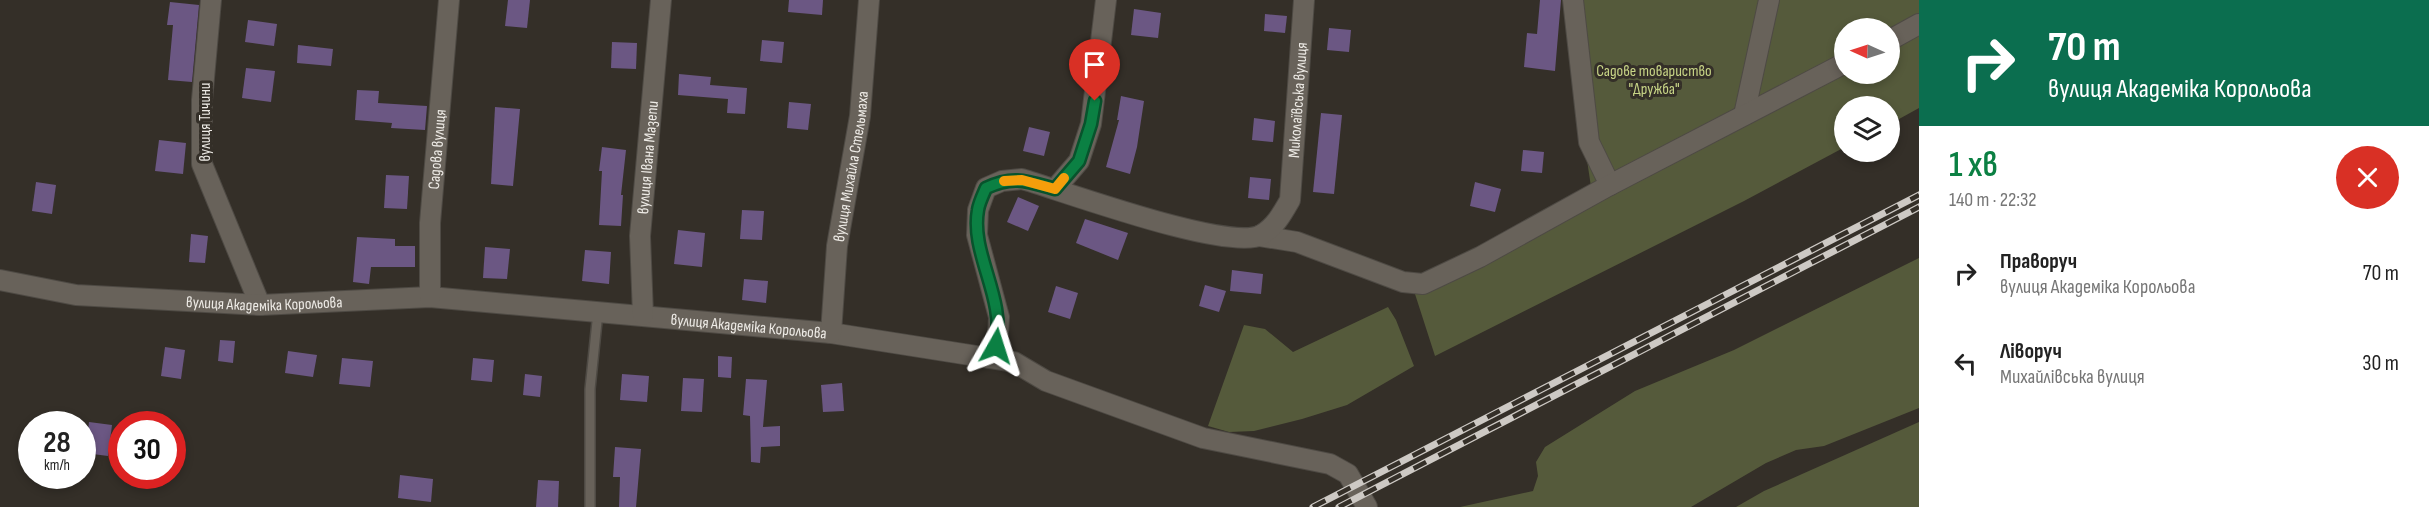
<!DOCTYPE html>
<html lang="uk">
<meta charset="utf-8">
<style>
:root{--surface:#fff;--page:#f6f6f6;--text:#222;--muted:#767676;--accent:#0b8043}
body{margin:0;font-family:"Sofia Sans Condensed",sans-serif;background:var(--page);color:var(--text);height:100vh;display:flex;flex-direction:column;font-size:22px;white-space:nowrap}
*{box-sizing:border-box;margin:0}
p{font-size:20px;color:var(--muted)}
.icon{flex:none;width:33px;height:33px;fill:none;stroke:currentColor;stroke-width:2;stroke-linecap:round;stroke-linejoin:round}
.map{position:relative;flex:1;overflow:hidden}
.panel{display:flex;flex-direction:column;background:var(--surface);width:510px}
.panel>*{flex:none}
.banner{background:#0b6e4f;color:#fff;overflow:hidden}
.needle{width:39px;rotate:273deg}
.controls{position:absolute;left:1834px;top:18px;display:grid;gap:12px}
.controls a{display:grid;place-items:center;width:66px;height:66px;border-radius:50%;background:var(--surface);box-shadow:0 3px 9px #0003;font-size:30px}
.speed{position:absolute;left:18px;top:411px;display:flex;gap:12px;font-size:30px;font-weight:700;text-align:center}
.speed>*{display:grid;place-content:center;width:78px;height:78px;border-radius:50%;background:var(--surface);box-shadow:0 3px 9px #0003;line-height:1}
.speed small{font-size:15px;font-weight:400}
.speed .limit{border:9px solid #d22;background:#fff;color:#111}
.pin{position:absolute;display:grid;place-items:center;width:51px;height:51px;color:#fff;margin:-62px -26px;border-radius:50% 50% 50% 0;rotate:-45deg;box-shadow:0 0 6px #0007}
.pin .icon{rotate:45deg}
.me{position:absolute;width:66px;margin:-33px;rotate:6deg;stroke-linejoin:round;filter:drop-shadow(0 0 4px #0008)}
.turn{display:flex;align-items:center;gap:21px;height:126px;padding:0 30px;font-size:27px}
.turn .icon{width:78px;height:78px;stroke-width:2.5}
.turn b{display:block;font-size:42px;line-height:51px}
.round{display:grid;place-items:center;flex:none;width:63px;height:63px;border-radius:32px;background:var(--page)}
.head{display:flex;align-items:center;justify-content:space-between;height:102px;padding:0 30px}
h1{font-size:36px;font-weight:600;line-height:45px;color:var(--accent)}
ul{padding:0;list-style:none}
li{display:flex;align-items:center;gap:18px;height:90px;padding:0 30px}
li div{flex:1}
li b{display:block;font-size:22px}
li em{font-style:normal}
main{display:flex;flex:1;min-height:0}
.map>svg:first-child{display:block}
.green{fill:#555a3b;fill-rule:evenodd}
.building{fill:#6b5783}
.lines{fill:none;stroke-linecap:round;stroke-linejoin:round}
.service-casing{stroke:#4e4a44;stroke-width:12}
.minor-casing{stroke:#4e4a44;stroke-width:22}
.service{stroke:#68625a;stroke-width:9}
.minor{stroke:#68625a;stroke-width:20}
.rail-casing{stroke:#cdc9c4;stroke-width:7}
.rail{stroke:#342f28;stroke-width:4.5;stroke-dasharray:14;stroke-linecap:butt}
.route-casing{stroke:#07532c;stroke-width:15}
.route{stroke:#0b8043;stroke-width:10}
.slow{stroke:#f59e0b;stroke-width:10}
.labels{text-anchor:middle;stroke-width:6;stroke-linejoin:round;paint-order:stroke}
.park-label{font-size:16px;fill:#c7d486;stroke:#342f28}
.street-label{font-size:16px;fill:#eeebe6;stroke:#342f28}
</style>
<main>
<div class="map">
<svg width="1919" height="507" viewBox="0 0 1919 507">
<rect width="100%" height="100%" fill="#342f28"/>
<g class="green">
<path d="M 1570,0 L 1919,0 L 1919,108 L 1890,124 L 1890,106 L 1845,106 L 1845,147 L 1744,201 L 1435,356 L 1415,294 L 1593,200 L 1568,34 ZM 1845,28 L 1890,28 L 1890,74 L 1845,74 Z"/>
<path d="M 1919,258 L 1919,408 L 1824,446 L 1796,450 L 1766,463 L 1691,507 L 1460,507 L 1533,491 L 1538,476 L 1536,462 L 1545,447 L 1635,391 L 1734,350 Z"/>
<path d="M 1388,307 L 1396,320 L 1414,366 L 1347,405 L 1302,419 L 1254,431 L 1229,432 L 1208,426 L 1244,325 L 1265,329 L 1293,352 Z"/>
<path d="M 1919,422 L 1919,507 L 1736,507 L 1764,491 Z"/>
</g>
<g class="building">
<path d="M 508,0 L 530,0 L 527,28 L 505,26 Z"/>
<path d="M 789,0 L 823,0 L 822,15 L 788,12 Z"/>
<path d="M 1540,0 L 1561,0 L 1555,71 L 1524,67 L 1527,33 L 1537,34 Z"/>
<path d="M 170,2 L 199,5 L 192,82 L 168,80 L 173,25 L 167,25 Z"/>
<path d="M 1134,9 L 1161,13 L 1158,38 L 1131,35 Z"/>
<path d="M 1265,14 L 1287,16 L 1285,33 L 1264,31 Z"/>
<path d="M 248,20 L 277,24 L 274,46 L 245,42 Z"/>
<path d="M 1329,28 L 1351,30 L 1349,52 L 1327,50 Z"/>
<path d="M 762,40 L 784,42 L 782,63 L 760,61 Z"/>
<path d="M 612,42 L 637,43 L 636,69 L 611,68 Z"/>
<path d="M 298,45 L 333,49 L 331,66 L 297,63 Z"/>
<path d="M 246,68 L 275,71 L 271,102 L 242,98 Z"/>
<path d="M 679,74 L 711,77 L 710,85 L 747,88 L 745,114 L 727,113 L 728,99 L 678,95 Z"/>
<path d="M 357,90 L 379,91 L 378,103 L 427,106 L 425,130 L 391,128 L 392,123 L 355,120 Z"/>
<path d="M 1121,96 L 1144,101 L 1137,147 L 1130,174 L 1106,167 L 1119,120 L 1117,120 Z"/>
<path d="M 789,102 L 811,104 L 808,130 L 787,128 Z"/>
<path d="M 495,107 L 520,109 L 513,186 L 491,184 Z"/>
<path d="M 1321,113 L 1342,115 L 1334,194 L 1313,192 Z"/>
<path d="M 1254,118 L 1275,121 L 1273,142 L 1252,140 Z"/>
<path d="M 1029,127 L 1050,132 L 1044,156 L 1023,151 Z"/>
<path d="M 159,140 L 186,143 L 183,174 L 155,171 Z"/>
<path d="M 602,147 L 626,150 L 621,195 L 623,195 L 621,226 L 599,225 L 602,171 L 599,171 Z"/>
<path d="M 1523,150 L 1544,152 L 1542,173 L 1521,171 Z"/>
<path d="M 386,175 L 409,176 L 407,209 L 384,208 Z"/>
<path d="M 1250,177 L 1271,179 L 1269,200 L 1248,198 Z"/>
<path d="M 36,182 L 56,185 L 52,214 L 32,211 Z"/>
<path d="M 1475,182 L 1501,189 L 1495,212 L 1470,206 Z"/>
<path d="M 1018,197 L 1039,206 L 1028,231 L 1007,222 Z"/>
<path d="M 742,210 L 764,211 L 762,240 L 740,239 Z"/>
<path d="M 1085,219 L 1128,233 L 1118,260 L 1076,243 Z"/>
<path d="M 678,230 L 705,233 L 702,267 L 674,264 Z"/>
<path d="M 191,234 L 208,236 L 205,263 L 189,262 Z"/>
<path d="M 357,237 L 395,239 L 395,246 L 415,246 L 415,267 L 371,267 L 369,284 L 353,282 Z"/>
<path d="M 485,247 L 510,249 L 507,279 L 483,278 Z"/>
<path d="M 585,250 L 611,252 L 609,284 L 582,281 Z"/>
<path d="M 1232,270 L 1263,274 L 1261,294 L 1230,291 Z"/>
<path d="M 744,279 L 768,281 L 766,303 L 742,300 Z"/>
<path d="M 1205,285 L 1226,291 L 1219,312 L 1199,306 Z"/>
<path d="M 1056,286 L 1078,293 L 1070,319 L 1048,312 Z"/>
<path d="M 220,340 L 235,341 L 233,363 L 218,361 Z"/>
<path d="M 165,347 L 185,350 L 181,379 L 161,376 Z"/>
<path d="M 288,351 L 317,355 L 313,377 L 285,373 Z"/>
<path d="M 718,356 L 732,357 L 731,378 L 718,377 Z"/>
<path d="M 342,358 L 373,361 L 370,387 L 339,384 Z"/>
<path d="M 473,358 L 494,360 L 492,382 L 471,380 Z"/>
<path d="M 525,374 L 542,376 L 540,397 L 523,395 Z"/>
<path d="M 622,374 L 649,376 L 647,402 L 620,400 Z"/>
<path d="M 683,378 L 704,379 L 702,412 L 681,411 Z"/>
<path d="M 746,379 L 767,380 L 763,427 L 780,426 L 780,446 L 761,447 L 760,463 L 751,462 L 750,416 L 743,415 Z"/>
<path d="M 842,383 L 844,411 L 823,412 L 821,385 Z"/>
<path d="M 89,422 L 112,425 L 108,456 L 85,453 Z"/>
<path d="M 615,447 L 641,449 L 636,507 L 619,507 L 620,477 L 613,477 Z"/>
<path d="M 400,475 L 433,479 L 431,502 L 398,498 Z"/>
<path d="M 538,480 L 559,481 L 558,507 L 536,507 Z"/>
</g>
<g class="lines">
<g class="service-casing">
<path id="service" d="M 590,507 L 590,389 L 598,312"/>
</g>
<g class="minor-casing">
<g id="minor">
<path d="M 211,0 L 202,100 L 202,164 L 260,305"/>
<path d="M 1573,0 L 1589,142 L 1610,185"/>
<path d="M 1890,40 L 1919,24"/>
<path d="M 1744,115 L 1769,0"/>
<path d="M 1055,189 L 1079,161 L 1091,124 L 1106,0"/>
<path d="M 1259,236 L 1297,242 L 1403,282 L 1423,284 L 1480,257 L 1610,185 L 1845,63"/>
<path id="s1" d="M 0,280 L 76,295 L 260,305 L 430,297 L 831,333 L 989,358 C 997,344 999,332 999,317 L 977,235 L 978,210 L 986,188 L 1002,181 L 1022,179 C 1063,191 1229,252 1261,235 C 1275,227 1282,214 1290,200 L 1304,0"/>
<path id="s2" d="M 430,297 L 430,223 L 449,0"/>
<path id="s3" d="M 643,315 L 640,236 L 661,0"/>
<path id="s4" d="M 831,333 L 837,246 L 860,116 L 869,0"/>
<path d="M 989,358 L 1014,362 L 1046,381 L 1203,438 L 1330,464 L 1348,474 L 1367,507"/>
</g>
</g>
<use href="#service" class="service"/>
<use href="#minor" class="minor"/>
<g class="rail-casing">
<g id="rail">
<path d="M 1313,507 L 1919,195"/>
<path d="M 1339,507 L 1919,207"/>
</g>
</g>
<use href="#rail" class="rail"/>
</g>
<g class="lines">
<g class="route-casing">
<path id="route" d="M 996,346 C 1006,297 970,254 978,210 C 979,203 983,195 986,188 C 1013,175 1027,181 1055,189 L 1079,161 L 1091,124 L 1095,101"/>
</g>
<use href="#route" class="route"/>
<path class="slow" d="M 1004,181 L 1022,180 L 1055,189 L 1064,178"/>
</g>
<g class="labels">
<g class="park-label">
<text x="1654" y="76">Садове товариство<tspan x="1654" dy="18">"Дружба"</tspan></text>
</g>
<g class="street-label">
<text dy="6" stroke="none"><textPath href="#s1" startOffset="1602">Миколаївська вулиця</textPath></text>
<text transform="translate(204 122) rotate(-90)" y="6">вулиця Тичини</text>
<text dy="6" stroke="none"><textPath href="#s2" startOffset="148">Садова вулиця</textPath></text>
<text dy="6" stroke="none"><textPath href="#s3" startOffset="158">вулиця Івана Мазепи</textPath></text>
<text dy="6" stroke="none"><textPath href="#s4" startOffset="168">вулиця Михайла Стельмаха</textPath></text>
<text dy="6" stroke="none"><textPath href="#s1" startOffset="266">вулиця Академіка Корольова</textPath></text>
<text dy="6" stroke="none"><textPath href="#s1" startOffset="752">вулиця Академіка Корольова</textPath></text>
</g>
</g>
</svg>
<div class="controls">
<a><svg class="needle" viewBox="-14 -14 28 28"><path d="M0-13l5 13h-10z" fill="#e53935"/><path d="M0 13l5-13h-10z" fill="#767676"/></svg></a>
<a><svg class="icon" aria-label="layers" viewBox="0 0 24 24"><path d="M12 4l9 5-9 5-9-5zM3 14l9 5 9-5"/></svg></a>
</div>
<div class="speed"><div>28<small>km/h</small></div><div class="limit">30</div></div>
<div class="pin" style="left:1095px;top:101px;background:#d93025"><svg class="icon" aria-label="arrive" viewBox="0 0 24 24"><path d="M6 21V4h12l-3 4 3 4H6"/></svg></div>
<svg class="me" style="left:996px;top:346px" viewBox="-20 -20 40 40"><path d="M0-17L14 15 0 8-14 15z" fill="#0b8043" stroke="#fff" stroke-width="4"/></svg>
</div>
<section class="panel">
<div class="banner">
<div class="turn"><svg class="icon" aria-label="right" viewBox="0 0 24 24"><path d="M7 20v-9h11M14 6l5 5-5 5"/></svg><div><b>70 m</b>вулиця Академіка Корольова</div></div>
</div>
<div class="head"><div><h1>1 хв</h1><p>140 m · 22:32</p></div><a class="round" style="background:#d93025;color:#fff"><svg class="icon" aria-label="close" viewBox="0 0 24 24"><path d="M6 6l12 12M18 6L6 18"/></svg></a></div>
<ul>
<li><svg class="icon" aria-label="right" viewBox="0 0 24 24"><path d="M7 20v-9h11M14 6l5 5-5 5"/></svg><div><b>Праворуч</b><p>вулиця Академіка Корольова</p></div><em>70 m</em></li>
<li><svg class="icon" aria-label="left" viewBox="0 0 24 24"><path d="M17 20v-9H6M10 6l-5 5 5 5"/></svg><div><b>Ліворуч</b><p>Михайлівська вулиця</p></div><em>30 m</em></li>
</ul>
</section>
</main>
